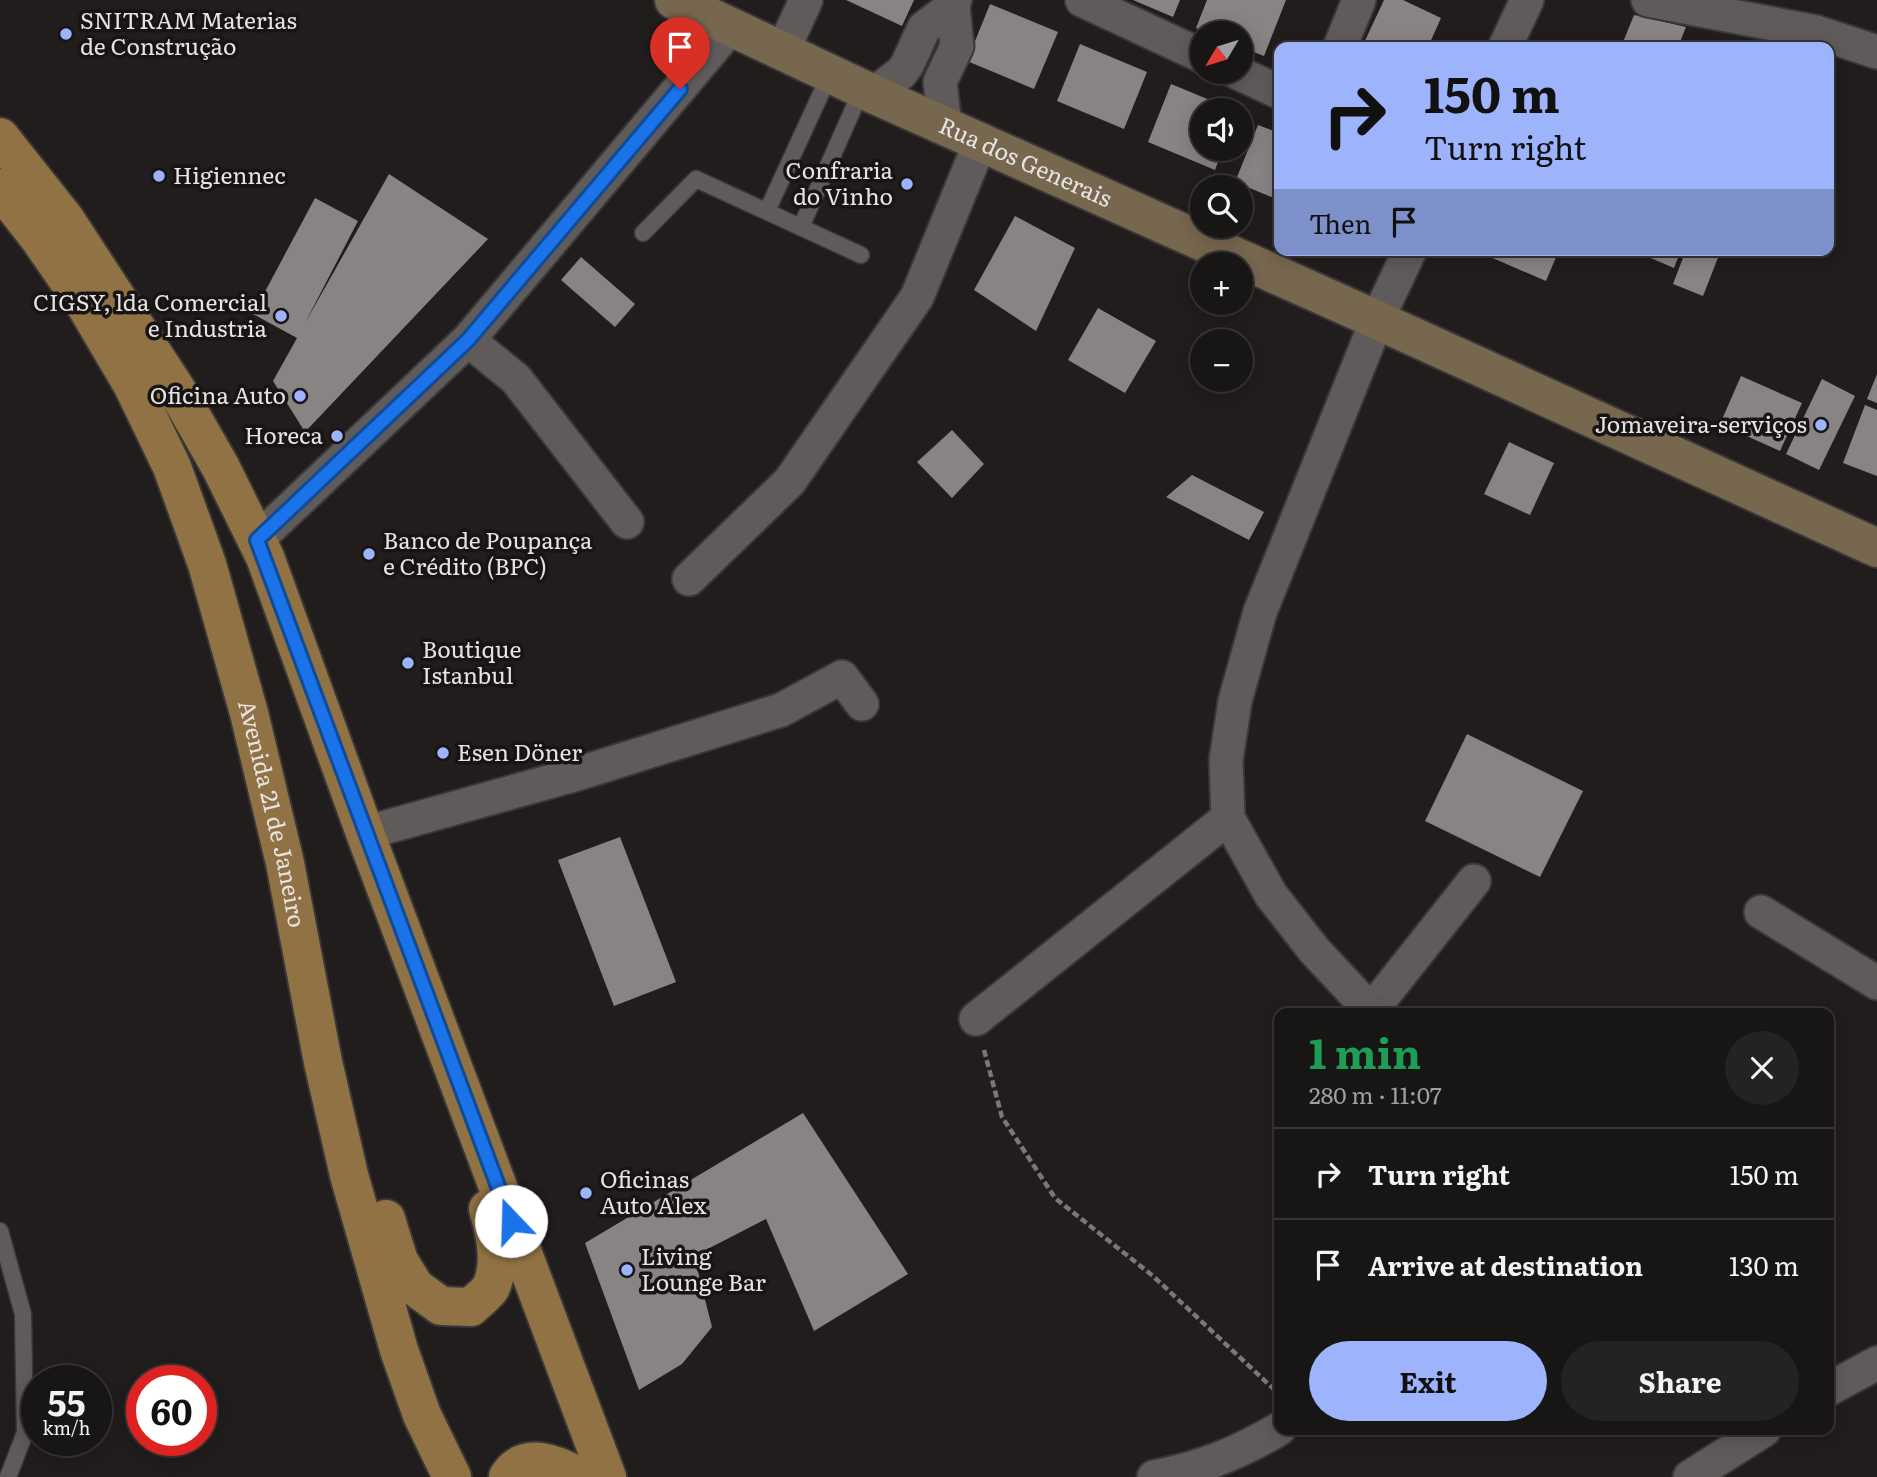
<!DOCTYPE html>
<meta charset="utf-8">
<style>
:root{--surface:#181615;--page:#252322;--text:#f1f3f6;--muted:#9f9fa0;--line:#363534;--accent:#9db4fd}
body{margin:0;font-family:Literata,serif;background:var(--page);color:var(--text);height:100vh;display:flex;flex-direction:column;font-size:26px;white-space:nowrap}
*{box-sizing:border-box;margin:0}
p{font-size:23px;color:var(--muted)}
.icon{flex:none;width:38px;height:38px;fill:none;stroke:currentColor;stroke-width:2;stroke-linecap:round;stroke-linejoin:round}
.map{position:relative;flex:1;overflow:hidden}
.side{position:absolute;left:1274px;top:1008px;width:560px;height:427px;display:flex;flex-direction:column;background:var(--surface);border-radius:14px;box-shadow:0 4px 18px #0003,0 0 0 2px var(--line)}
.side>*{flex:none}
.hud{position:absolute;left:1274px;top:42px;width:560px;height:214px;border-radius:14px;box-shadow:0 4px 18px #0003,0 0 0 2px var(--line);background:#9db4fd;color:#111;overflow:hidden}
.needle{width:46px;rotate:232deg}
.buttons{position:absolute;left:1190px;top:21px;display:grid;gap:14px}
.buttons a{display:grid;place-items:center;width:63px;height:63px;border-radius:50%;background:var(--surface);box-shadow:0 4px 18px #0003,0 0 0 2px var(--line);font-size:35px}
.speed{position:absolute;left:21px;top:1365px;display:flex;gap:14px;font-size:35px;font-weight:700;text-align:center}
.speed>*{display:grid;place-content:center;width:91px;height:91px;border-radius:50%;background:var(--surface);box-shadow:0 4px 18px #0003,0 0 0 2px var(--line);line-height:1}
.speed small{font-size:18px;font-weight:400}
.speed .limit{border:10px solid #d22;background:#fff;color:#111}
.pin{position:absolute;display:grid;place-items:center;width:60px;height:60px;color:#fff;margin:-72px -30px;border-radius:50% 50% 50% 0;rotate:-45deg;box-shadow:0 0 7px #0007}
.pin .icon{rotate:45deg}
.me{position:absolute;width:77px;margin:-38px;rotate:339deg;stroke-linejoin:round;filter:drop-shadow(0 0 5px #0008)}
.turn{display:flex;align-items:center;gap:24px;height:147px;padding:0 35px;font-size:32px}
.turn .icon{width:91px;height:91px;stroke-width:2.5}
.turn b{display:block;font-size:49px;line-height:60px}
.then{display:flex;align-items:center;height:66px;padding:0 35px;background:#0003;gap:14px;font-size:26px}
.round{display:grid;place-items:center;flex:none;width:74px;height:74px;border-radius:37px;background:var(--page)}
.head{display:flex;align-items:center;justify-content:space-between;height:119px;padding:0 35px}
h1{font-size:42px;font-weight:700;line-height:52px;color:#1e9e55}
.cta{display:flex;gap:14px;margin-top:auto;padding:14px 35px}
.cta a{flex:1;height:80px;border-radius:42px;background:var(--accent);color:#111;font-size:28px;font-weight:700;line-height:80px;text-align:center}
.cta a+a{background:var(--page);color:var(--text)}
ul{padding:0;list-style:none}
li{display:flex;align-items:center;gap:21px;height:91px;padding:0 35px;border-top:2px solid var(--line)}
li div{flex:1}
li b{display:block;font-size:26px}
li em{font-style:normal}
.map>svg:first-child{display:block}
.building{fill:#888483}
.lines{fill:none;stroke-linecap:round;stroke-linejoin:round}
.lane-casing{stroke:#3a3837;stroke-width:19}
.street-casing{stroke:#3a3837;stroke-width:37}
.secondary-casing{stroke:#3a3837;stroke-width:42}
.primary-casing{stroke:#3a3837;stroke-width:42}
.path{stroke:#7a7877;stroke-width:4.5;stroke-dasharray:7 3.5;stroke-linecap:butt}
.lane{stroke:#5f5b5a;stroke-width:16}
.street{stroke:#5f5b5a;stroke-width:33}
.secondary{stroke:#78674f;stroke-width:38}
.primary{stroke:#917244;stroke-width:38}
.route-casing{stroke:#114b97;stroke-width:18}
.route{stroke:#1a73e8;stroke-width:12}
.poi-dot{fill:#9db4fd;stroke:#171413;stroke-width:2.5}
.labels{text-anchor:middle;stroke-width:7;stroke-linejoin:round;paint-order:stroke}
.poi-label{font-size:23px;fill:#e6e4e3;stroke:#171413;text-anchor:start}
.street-label{font-size:23px;fill:#e6e4e3;stroke:#171413}
</style>
<div class="map">
<svg width="1877" height="1477" viewBox="0 0 1877 1477">
<rect width="100%" height="100%" fill="#201d1c"/>
<g class="building">
<path d="M 846,0 L 914,0 L 902,26 Z"/>
<path d="M 1133,0 L 1180,0 L 1173,17 Z"/>
<path d="M 1207,0 L 1286,0 L 1264,56 L 1241,47 L 1241,33 L 1208,33 L 1196,28 Z"/>
<path d="M 1384,0 L 1403,0 L 1441,18 L 1428,47 L 1362,47 Z"/>
<path d="M 990,4 L 1058,32 L 1034,89 L 967,61 Z"/>
<path d="M 1634,15 L 1686,27 L 1678,47 L 1621,47 Z"/>
<path d="M 1080,44 L 1147,72 L 1124,129 L 1057,101 Z"/>
<path d="M 1171,84 L 1234,110 L 1202,110 L 1202,149 L 1223,149 L 1215,170 L 1148,142 Z"/>
<path d="M 1258,125 L 1279,133 L 1279,200 L 1235,182 Z"/>
<path d="M 389,174 L 488,239 L 305,432 L 273,381 L 297,338 L 253,314 L 315,198 L 358,221 L 305,323 Z"/>
<path d="M 1015,216 L 1075,248 L 1036,331 L 974,290 Z"/>
<path d="M 1490,250 L 1559,250 L 1546,281 L 1488,256 Z"/>
<path d="M 1632,250 L 1681,250 L 1674,268 Z"/>
<path d="M 1686,250 L 1721,250 L 1703,296 L 1673,284 Z"/>
<path d="M 581,257 L 635,304 L 615,327 L 561,280 Z"/>
<path d="M 1098,308 L 1156,341 L 1125,393 L 1068,360 Z"/>
<path d="M 1877,374 L 1877,403 L 1867,399 Z"/>
<path d="M 1741,376 L 1802,403 L 1780,451 L 1720,424 Z"/>
<path d="M 1822,379 L 1855,396 L 1819,470 L 1786,454 Z"/>
<path d="M 1865,405 L 1877,410 L 1877,476 L 1843,463 Z"/>
<path d="M 952,430 L 984,464 L 952,498 L 917,462 Z"/>
<path d="M 1509,442 L 1554,463 L 1530,515 L 1484,494 Z"/>
<path d="M 1192,475 L 1264,512 L 1249,540 L 1166,497 Z"/>
<path d="M 1467,734 L 1583,791 L 1540,877 L 1425,821 Z"/>
<path d="M 620,837 L 676,982 L 614,1006 L 558,860 Z"/>
<path d="M 803,1113 L 908,1274 L 814,1331 L 766,1219 L 694,1256 L 712,1327 L 682,1364 L 639,1390 L 585,1243 Z"/>
</g>
<g class="lines">
<g class="lane-casing">
<g id="lane">
<path d="M 767,211 L 830,74"/>
<path d="M 801,227 L 862,89"/>
<path d="M 643,233 L 696,179 L 861,255"/>
<path d="M 0,1231 L 23,1314 L 25,1433 L 8,1477"/>
</g>
</g>
<g class="street-casing">
<g id="street">
<path d="M 1082,0 L 1202,56"/>
<path d="M 1648,0 L 1816,32 L 1877,52"/>
<path d="M 1340,47 L 1359,0"/>
<path d="M 1505,47 L 1527,0"/>
<path d="M 783,50 L 806,0"/>
<path d="M 1236,72 L 1279,92"/>
<path d="M 873,94 L 901,73 L 907,65 L 924,28 L 953,6 L 955,0"/>
<path d="M 945,125 L 940,82 L 957,46 L 953,6"/>
<path d="M 468,340 L 516,379 L 627,522"/>
<path d="M 257,540 L 468,340 L 732,26"/>
<path d="M 689,579 L 790,481 L 917,297 L 980,143"/>
<path d="M 365,833 L 577,774 L 781,710 L 842,677 L 862,704"/>
<path d="M 1761,912 L 1877,983"/>
<path d="M 1371,1011 L 1474,881"/>
<path d="M 1373,1013 L 1314,950 L 1271,895 L 1228,818 L 1226,760 L 1235,701 L 1260,612 L 1377,320 L 1410,250"/>
<path d="M 976,1019 L 1228,818"/>
<path d="M 1829,1389 L 1877,1363"/>
<path d="M 1154,1477 C 1201,1468 1239,1453 1279,1429"/>
<path d="M 1690,1477 L 1764,1430"/>
</g>
</g>
<g class="secondary-casing">
<g id="secondary">
<path id="s1" d="M 674,0 L 873,94 L 1377,320 L 1877,548"/>
</g>
</g>
<g class="primary-casing">
<g id="primary">
<path d="M 0,137 L 65,219 L 176,389 L 221,468 L 265,557 L 365,833 L 607,1477"/>
<path id="s2" d="M 0,188 L 39,238 L 86,306 L 132,384 L 172,467 L 207,564 L 249,713 L 285,863 L 323,1062 L 349,1175 L 399,1350 L 422,1415 L 452,1477"/>
<path d="M 386,1219 L 399,1261 L 415,1287 L 441,1306 L 471,1307 C 477,1301 487,1294 491,1287 C 502,1263 495,1233 488,1209"/>
<path d="M 508,1477 C 524,1450 558,1464 579,1477"/>
</g>
</g>
<path class="path" d="M 984,1050 L 1002,1117 L 1055,1198 L 1153,1276 L 1279,1394"/>
<use href="#lane" class="lane"/>
<use href="#street" class="street"/>
<use href="#secondary" class="secondary"/>
<use href="#primary" class="primary"/>
</g>
<g class="lines">
<g class="route-casing">
<path id="route" d="M 511,1221 L 257,540 L 468,340 L 680,89"/>
</g>
<use href="#route" class="route"/>
</g>
<g class="poi-dot">
<circle cx="66" cy="34" r="7"/>
<circle cx="159" cy="176" r="7"/>
<circle cx="907" cy="184" r="7"/>
<circle cx="281" cy="316" r="7"/>
<circle cx="300" cy="396" r="7"/>
<circle cx="1821" cy="425" r="7"/>
<circle cx="337" cy="436" r="7"/>
<circle cx="369" cy="554" r="7"/>
<circle cx="408" cy="663" r="7"/>
<circle cx="443" cy="753" r="7"/>
<circle cx="586" cy="1193" r="7"/>
<circle cx="627" cy="1270" r="7"/>
</g>
<g class="labels">
<g class="poi-label">
<text x="80" y="29">SNITRAM Materias<tspan x="80" dy="26">de Construção</tspan></text>
<text x="893" y="179" text-anchor="end">Confraria<tspan x="893" dy="26">do Vinho</tspan></text>
<text x="173" y="184">Higiennec</text>
<text x="267" y="311" text-anchor="end">CIGSY, lda Comercial<tspan x="267" dy="26">e Industria</tspan></text>
<text x="286" y="404" text-anchor="end">Oficina Auto</text>
<text x="1807" y="433" text-anchor="end">Jomaveira-serviços</text>
<text x="323" y="444" text-anchor="end">Horeca</text>
<text x="383" y="549">Banco de Poupança<tspan x="383" dy="26">e Crédito (BPC)</tspan></text>
<text x="422" y="658">Boutique<tspan x="422" dy="26">Istanbul</tspan></text>
<text x="457" y="761">Esen Döner</text>
<text x="600" y="1188">Oficinas<tspan x="600" dy="26">Auto Alex</tspan></text>
<text x="641" y="1265">Living<tspan x="641" dy="26">Lounge Bar</tspan></text>
</g>
<g class="street-label">
<text dy="8" stroke="none"><textPath href="#s1" startOffset="387">Rua dos Generais</textPath></text>
<text dy="8" stroke="none"><textPath href="#s2" startOffset="690">Avenida 21 de Janeiro</textPath></text>
</g>
</g>
</svg>
<div class="buttons">
<a><svg class="needle" viewBox="-14 -14 28 28"><path d="M0-13l5 13h-10z" fill="#e53935"/><path d="M0 13l5-13h-10z" fill="#9f9fa0"/></svg></a>
<a><svg class="icon" aria-label="sound" viewBox="0 0 24 24"><path d="M4 9h4l5-4v14l-5-4H4zM17 9q2 3 0 6"/></svg></a>
<a><svg class="icon" aria-label="search" viewBox="0 0 24 24"><circle cx="10" cy="10" r="6"/><path d="M15 15l6 6"/></svg></a>
<a>+</a>
<a>−</a>
</div>
<div class="speed"><div>55<small>km/h</small></div><div class="limit">60</div></div>
<div class="pin" style="left:680px;top:89px;background:#d93025"><svg class="icon" aria-label="arrive" viewBox="0 0 24 24"><path d="M6 21V4h12l-3 4 3 4H6"/></svg></div>
<svg class="me" style="left:511px;top:1221px" viewBox="-20 -20 40 40"><circle r="19" fill="#fff"/><path d="M0-13L10 11 0 6-10 11z" fill="#1a73e8"/></svg>
<div class="hud">
<div class="turn"><svg class="icon" aria-label="right" viewBox="0 0 24 24"><path d="M7 20v-9h11M14 6l5 5-5 5"/></svg><div><b>150 m</b>Turn right</div></div>
<div class="then">Then<svg class="icon" aria-label="arrive" viewBox="0 0 24 24"><path d="M6 21V4h12l-3 4 3 4H6"/></svg></div>
</div>
<section class="side">
<div class="head"><div><h1>1 min</h1><p>280 m · 11:07</p></div><a class="round"><svg class="icon" aria-label="close" viewBox="0 0 24 24"><path d="M6 6l12 12M18 6L6 18"/></svg></a></div>
<ul>
<li><svg class="icon" aria-label="right" viewBox="0 0 24 24"><path d="M7 20v-9h11M14 6l5 5-5 5"/></svg><div><b>Turn right</b></div><em>150 m</em></li>
<li><svg class="icon" aria-label="arrive" viewBox="0 0 24 24"><path d="M6 21V4h12l-3 4 3 4H6"/></svg><div><b>Arrive at destination</b></div><em>130 m</em></li>
</ul>
<div class="cta"><a>Exit</a><a>Share</a></div>
</section>
</div>
